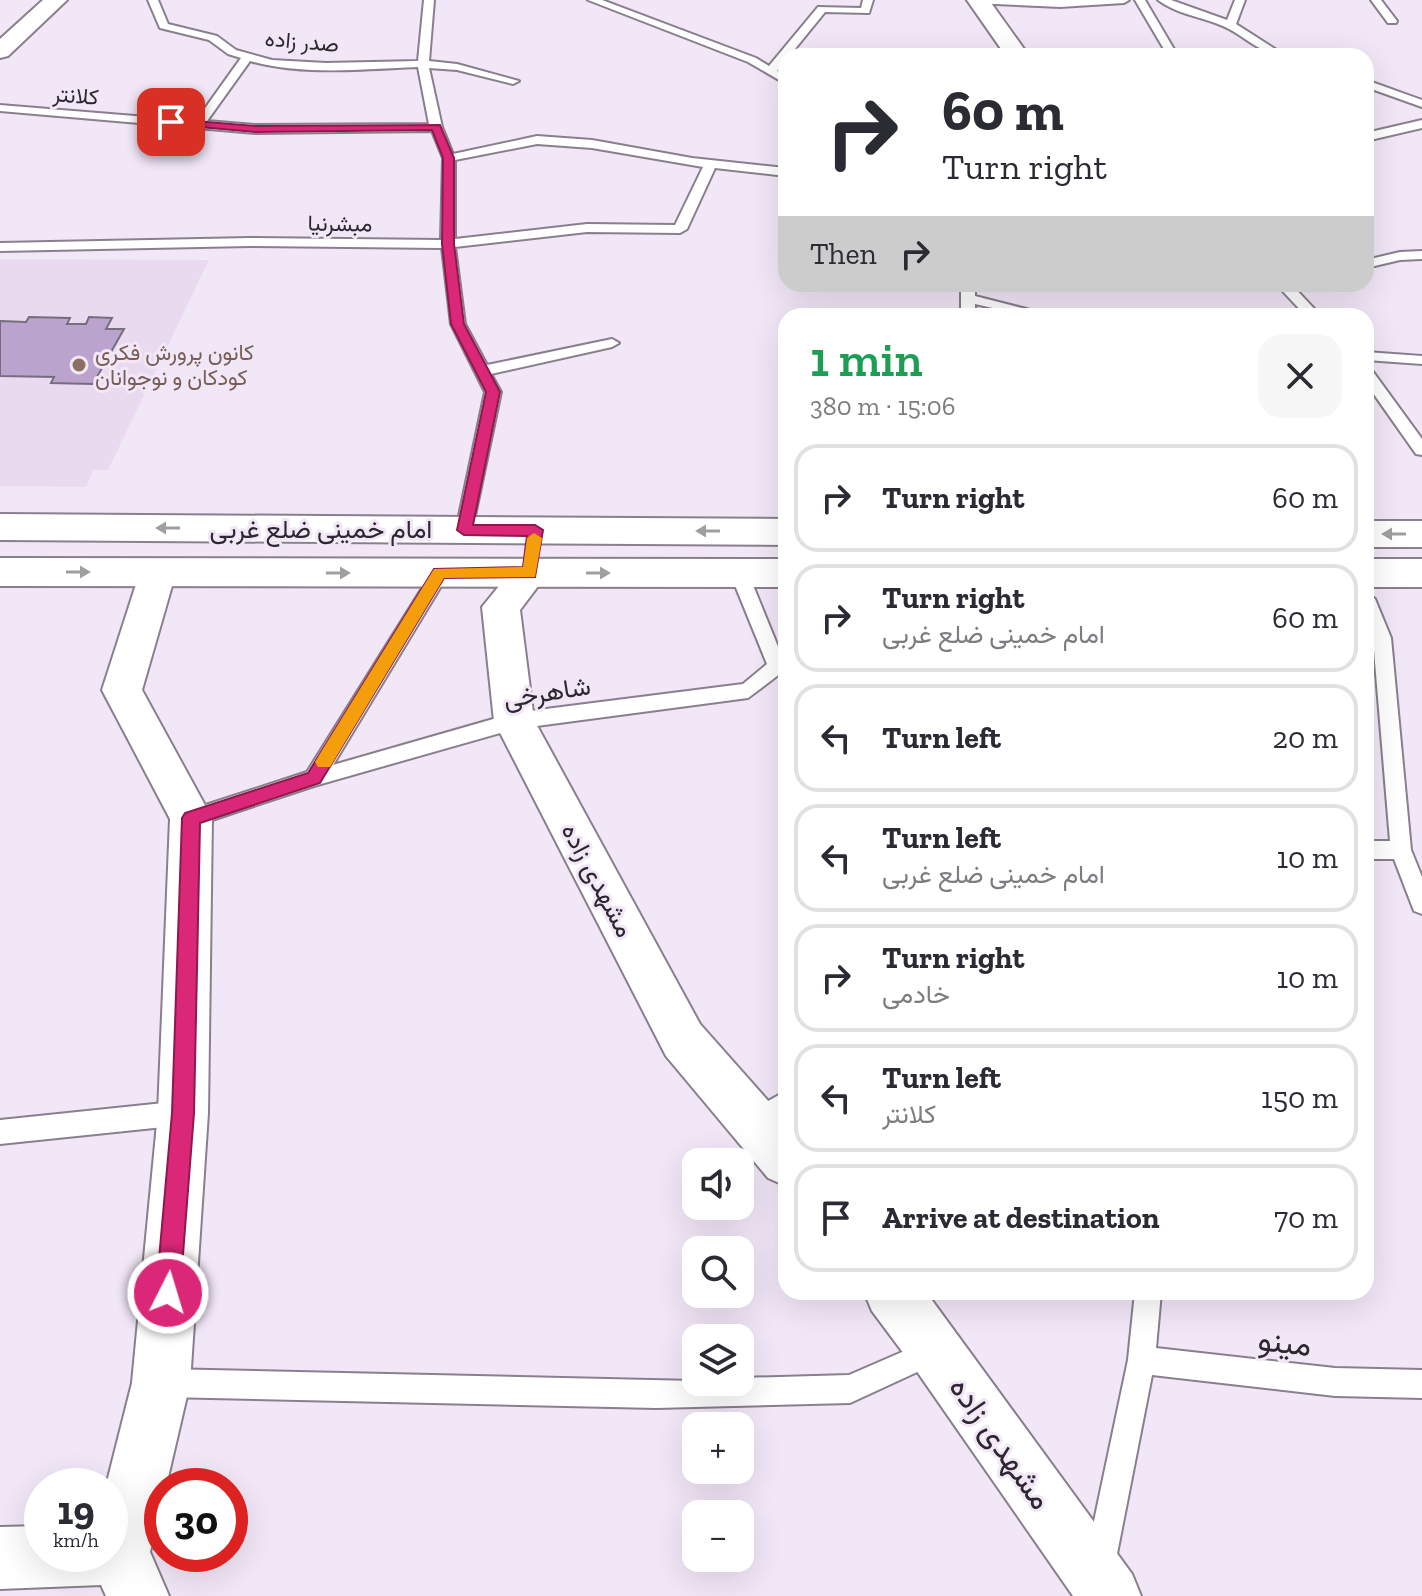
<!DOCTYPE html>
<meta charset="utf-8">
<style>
:root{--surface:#fff;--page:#f7f7f7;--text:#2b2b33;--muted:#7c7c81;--line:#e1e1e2}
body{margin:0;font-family:"Zilla Slab",Vazirmatn,serif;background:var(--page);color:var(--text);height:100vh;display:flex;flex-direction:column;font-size:30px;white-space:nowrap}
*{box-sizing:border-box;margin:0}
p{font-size:26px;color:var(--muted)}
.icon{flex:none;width:44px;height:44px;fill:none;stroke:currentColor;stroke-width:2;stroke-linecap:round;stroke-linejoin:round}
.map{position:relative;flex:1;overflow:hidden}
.side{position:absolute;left:778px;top:308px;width:596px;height:992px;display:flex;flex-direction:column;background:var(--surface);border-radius:24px;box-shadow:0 8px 32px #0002}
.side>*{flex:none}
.top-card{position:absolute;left:778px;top:48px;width:596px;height:244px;border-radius:24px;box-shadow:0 8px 32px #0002;background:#fff;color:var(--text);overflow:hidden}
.fabs{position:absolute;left:682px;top:1148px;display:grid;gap:16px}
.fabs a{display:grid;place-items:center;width:72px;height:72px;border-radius:16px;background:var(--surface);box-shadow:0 8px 32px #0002;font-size:40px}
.speed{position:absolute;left:24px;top:1468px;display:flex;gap:16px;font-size:40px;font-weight:700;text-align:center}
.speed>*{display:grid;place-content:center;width:104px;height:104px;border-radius:50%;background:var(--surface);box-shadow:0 8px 32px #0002;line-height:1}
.speed small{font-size:20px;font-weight:400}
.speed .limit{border:12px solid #d22;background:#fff;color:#111}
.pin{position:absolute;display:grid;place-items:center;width:68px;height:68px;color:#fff;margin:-34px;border-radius:16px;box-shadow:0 4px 12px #0006}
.me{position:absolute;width:88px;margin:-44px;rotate:5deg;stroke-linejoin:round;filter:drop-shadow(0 0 6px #0008)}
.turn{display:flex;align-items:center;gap:28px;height:168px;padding:0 32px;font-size:36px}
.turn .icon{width:104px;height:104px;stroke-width:2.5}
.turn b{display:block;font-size:56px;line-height:68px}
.then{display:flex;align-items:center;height:76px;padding:0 32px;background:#0003;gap:16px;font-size:30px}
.round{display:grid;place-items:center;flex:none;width:84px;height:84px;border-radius:24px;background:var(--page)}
.head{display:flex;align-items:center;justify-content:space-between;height:136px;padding:0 32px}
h1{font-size:48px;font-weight:600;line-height:60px;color:#1e9e55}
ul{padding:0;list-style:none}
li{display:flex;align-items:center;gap:24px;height:108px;margin:0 16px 12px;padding:0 16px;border:4px solid var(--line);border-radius:24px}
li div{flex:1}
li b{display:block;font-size:30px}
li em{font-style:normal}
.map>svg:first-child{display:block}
.built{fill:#e9daf0}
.building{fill:#baa4ce;stroke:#766e7d;stroke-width:2}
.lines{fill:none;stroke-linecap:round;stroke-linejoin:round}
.lane-casing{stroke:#897f8d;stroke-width:4}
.street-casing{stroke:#897f8d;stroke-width:4}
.secondary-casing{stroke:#897f8d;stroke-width:4}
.lane{fill:#fff;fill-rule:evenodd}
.street{fill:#fff;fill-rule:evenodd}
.secondary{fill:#fff;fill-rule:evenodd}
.oneway{fill:#a09ea1}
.route{fill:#db2777;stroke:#8e194d;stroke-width:2}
.slow{fill:#f59e0b}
.education-dot{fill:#8d6e63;stroke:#f2e7f7;stroke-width:3}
.labels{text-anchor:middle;stroke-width:6;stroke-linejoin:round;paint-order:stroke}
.far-street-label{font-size:22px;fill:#2c282e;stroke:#f2e7f7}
.far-education-label{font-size:22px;fill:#785e54;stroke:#f2e7f7;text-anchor:start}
.street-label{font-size:26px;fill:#2c282e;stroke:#f2e7f7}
.near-street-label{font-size:32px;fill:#2c282e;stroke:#f2e7f7}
</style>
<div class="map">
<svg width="1422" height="1596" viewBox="0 0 1422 1596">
<rect width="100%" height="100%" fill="#f2e7f7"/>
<path class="built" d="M 0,259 L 209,260 L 108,470 L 93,470 L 86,487 L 0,486 Z"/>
<path class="building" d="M 29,317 L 70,318 L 67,324 L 86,324 L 89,317 L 112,318 L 106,329 L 124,329 L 93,384 L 51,383 L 54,377 L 0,376 L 0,321 L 26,322 Z"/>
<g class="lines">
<g class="lane-casing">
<g id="lane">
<path d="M 148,0 L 158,0 L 168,24 L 217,36 L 236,50 L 272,60 L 326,63 L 418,61 L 424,0 L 434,0 L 429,61 L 457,64 L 519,81 L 513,84 L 457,70 L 429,68 L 442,127 L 453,154 L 537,136 L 592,140 L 692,158 L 786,168 L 786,176 L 715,168 L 687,229 L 680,233 L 587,232 L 455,247 L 465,324 L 487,365 L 612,339 L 619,343 L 612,347 L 491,374 L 501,392 L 472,530 L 464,536 L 456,530 L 485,392 L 451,324 L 442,248 L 250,246 L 0,251 L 0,243 L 250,238 L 441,240 L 443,158 L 432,131 L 255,133 L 0,111 L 0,105 L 196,121 L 241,58 L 228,54 L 209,40 L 160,28 ZM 250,61 C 303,76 363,69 418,67 L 429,124 L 255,125 L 207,121 ZM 537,144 L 592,148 L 703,167 L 675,225 L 587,224 L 455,239 L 455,160 Z"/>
<path d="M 588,0 L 602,0 L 756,58 L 769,66 L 818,7 L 861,8 L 863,0 L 873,0 L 869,13 L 825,12 L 777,71 L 786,76 L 786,84 L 748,62 Z"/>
<path d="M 967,0 L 1129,0 L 1124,3 L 1060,7 L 972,3 Z"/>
<path d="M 1135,0 L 1145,0 L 1178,56 L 1168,56 Z"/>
<path d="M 1158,0 L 1171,0 L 1227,20 L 1235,0 L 1245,0 L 1236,24 L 1286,56 C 1264,56 1248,39 1229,29 C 1207,17 1179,16 1158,0 Z"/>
<path d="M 1371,0 L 1381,0 L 1397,21 L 1396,23 L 1388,23 Z"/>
<path d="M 1366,80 L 1422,100 L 1422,107 L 1366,87 Z"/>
<path d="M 1422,120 L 1422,128 L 1366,141 L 1366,133 Z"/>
<path d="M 1422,251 L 1422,259 L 1400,260 L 1366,268 L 1366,260 L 1400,252 Z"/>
<path d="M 961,284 L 975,284 L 975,296 L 1054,316 L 1028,316 L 975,304 L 975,316 L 961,316 Z"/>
<path d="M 1276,284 L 1291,284 L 1321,316 L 1306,316 Z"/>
<path d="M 1366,352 L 1422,356 L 1422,364 L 1366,360 Z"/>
<path d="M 1366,367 L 1371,369 L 1422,439 L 1422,455 L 1416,454 L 1366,383 Z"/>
<path d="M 440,567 L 449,573 L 333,765 L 514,713 L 743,684 L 767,664 L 730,573 L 739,567 L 748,573 L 783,659 L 786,659 L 786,673 L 781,673 L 748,698 L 514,729 L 314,786 L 191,827 L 184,824 L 181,818 L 184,812 L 307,772 L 434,569 Z"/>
<path d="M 1366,593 L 1375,599 L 1391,638 L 1411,850 L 1422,877 L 1422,914 L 1414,911 L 1394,859 L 1366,859 L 1366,841 L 1390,841 L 1373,638 L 1366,621 Z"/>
<path d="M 786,1091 L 786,1116 L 755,1133 L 747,1129 L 743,1121 L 747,1113 Z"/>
<path d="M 183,1101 L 191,1105 L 195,1113 L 191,1121 L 183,1125 L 0,1144 L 0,1120 Z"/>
<path d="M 1135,1292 L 1161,1292 L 1156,1348 L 1335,1368 L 1422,1370 L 1422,1398 L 1335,1396 L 1152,1375 L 1115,1564 L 1110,1574 L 1100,1579 L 1090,1574 L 1085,1564 L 1128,1360 Z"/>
<path d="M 932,1339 L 941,1343 L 945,1352 L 941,1361 L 850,1403 L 656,1408 L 165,1397 L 155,1393 L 151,1383 L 155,1373 L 165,1369 L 740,1382 L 740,1378 L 849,1375 Z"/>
</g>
</g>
<g class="street-casing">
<g id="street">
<path d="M 43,0 L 67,0 L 8,56 L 0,58 L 0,39 Z"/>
<path d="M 967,0 L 989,0 L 1029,56 L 1006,56 Z"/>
<path d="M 158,559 L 171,563 L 176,572 L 142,690 L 212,818 L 208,1113 L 190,1383 L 166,1486 L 162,1486 L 162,1501 L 150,1552 L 169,1596 L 106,1596 L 101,1585 L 0,1589 L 0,1527 L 42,1526 L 42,1554 L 110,1554 L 110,1486 L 106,1486 L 132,1383 L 158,1113 L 170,819 L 102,690 L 140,572 L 145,563 Z"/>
<path d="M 530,560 L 543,564 L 548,573 L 520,610 L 534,720 L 700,1024 L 786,1121 L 786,1186 L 768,1178 L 666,1056 L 494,721 L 482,607 L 517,564 Z"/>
<path d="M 864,1292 L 926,1292 L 1132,1574 L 1141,1596 L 1073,1596 L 916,1370 L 872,1311 Z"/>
</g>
</g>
<g class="secondary-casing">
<g id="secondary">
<path d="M 0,514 L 786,519 L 786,545 L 0,540 Z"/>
<rect x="1366" y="521" width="56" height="26"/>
<path d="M 0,558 L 786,559 L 786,587 L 0,586 Z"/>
<rect x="1366" y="559" width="56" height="28"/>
</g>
</g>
<use href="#lane" class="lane"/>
<use href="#street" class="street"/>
<use href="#secondary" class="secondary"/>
</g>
<defs><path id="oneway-solid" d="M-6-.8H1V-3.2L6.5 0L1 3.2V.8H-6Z" transform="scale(2)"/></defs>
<g class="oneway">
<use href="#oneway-solid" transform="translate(168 528) rotate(-180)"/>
<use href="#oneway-solid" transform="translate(708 531) rotate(-180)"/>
<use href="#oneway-solid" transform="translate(1394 534) rotate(-180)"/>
<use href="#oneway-solid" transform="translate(78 572)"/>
<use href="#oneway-solid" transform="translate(338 573)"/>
<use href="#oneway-solid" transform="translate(598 573)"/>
</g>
<path class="route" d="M 171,119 L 255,126 L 440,125 L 454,158 L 454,244 L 464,324 L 500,392 L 473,525 L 535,525 L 543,530 L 535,577 L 444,578 L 320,783 L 200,823 L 194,1113 L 180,1293 L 176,1302 L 168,1305 L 160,1302 L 156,1293 L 172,1113 L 182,818 L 185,813 L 308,773 L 434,569 L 523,567 L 527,536 L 464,535 L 457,530 L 486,392 L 451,324 L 442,244 L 443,158 L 432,130 L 255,132 L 167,124 L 167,120 Z"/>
<path class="slow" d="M 534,533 L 542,538 L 535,577 L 444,578 L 330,767 L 318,767 L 315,762 L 318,757 L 434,569 L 523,567 L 527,538 Z"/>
<circle class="education-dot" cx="79" cy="365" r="8"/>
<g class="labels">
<g class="far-street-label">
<text transform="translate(302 41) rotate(5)" y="8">صدر زاده</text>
<text transform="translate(76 95) rotate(5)" y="8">کلانتر</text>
<text transform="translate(340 223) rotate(1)" y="8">مبشرنیا</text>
</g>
<g class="far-education-label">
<text x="95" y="360">کانون پرورش فکری<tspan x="95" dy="25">کودکان و نوجوانان</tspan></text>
</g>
<g class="street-label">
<text x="321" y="538">امام خمینی ضلع غربی</text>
<text transform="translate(547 692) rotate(-9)" y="9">شاهرخی</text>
<text transform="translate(598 880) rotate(62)" y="9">مشهدی زاده</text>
</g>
<g class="near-street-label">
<text transform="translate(1285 1342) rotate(7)" y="11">مینو</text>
<text transform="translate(1001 1443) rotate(55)" y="11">مشهدی زاده</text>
</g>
</g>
</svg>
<div class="fabs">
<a><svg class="icon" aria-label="sound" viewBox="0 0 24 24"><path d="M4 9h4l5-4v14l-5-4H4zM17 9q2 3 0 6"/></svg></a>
<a><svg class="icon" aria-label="search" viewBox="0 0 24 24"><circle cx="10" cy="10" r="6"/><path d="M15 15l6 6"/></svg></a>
<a><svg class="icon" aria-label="layers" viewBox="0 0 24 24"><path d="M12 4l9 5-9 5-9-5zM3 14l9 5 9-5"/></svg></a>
<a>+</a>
<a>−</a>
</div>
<div class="speed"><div>19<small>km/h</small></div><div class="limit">30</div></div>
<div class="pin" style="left:171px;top:122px;background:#d93025"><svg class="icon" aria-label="arrive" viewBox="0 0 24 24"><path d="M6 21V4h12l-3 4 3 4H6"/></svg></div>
<svg class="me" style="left:168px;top:1293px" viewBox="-20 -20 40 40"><circle r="17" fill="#db2777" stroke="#fff" stroke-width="3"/><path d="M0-11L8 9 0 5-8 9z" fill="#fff"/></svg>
<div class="top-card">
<div class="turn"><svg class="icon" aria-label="right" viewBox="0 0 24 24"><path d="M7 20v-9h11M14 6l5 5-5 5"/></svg><div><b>60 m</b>Turn right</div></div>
<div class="then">Then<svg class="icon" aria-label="right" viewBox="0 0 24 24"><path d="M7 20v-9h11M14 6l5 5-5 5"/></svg></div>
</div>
<section class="side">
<div class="head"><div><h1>1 min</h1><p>380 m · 15:06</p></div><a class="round"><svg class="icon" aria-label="close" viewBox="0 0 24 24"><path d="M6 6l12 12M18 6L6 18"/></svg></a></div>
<ul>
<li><svg class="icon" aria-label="right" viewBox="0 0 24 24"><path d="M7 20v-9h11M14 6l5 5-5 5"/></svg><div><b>Turn right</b></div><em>60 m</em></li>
<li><svg class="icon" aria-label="right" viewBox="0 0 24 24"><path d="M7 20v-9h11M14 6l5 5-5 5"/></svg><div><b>Turn right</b><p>امام خمینی ضلع غربی</p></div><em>60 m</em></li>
<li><svg class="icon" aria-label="left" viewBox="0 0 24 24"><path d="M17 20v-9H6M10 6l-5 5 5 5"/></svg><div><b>Turn left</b></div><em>20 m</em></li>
<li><svg class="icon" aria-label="left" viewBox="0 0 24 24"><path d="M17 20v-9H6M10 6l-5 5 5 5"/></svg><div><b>Turn left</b><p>امام خمینی ضلع غربی</p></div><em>10 m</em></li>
<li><svg class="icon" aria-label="right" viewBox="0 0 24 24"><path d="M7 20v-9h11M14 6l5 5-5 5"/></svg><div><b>Turn right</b><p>خادمی</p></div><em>10 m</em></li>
<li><svg class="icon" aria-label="left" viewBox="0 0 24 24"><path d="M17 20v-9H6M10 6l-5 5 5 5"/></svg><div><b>Turn left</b><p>کلانتر</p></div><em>150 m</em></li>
<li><svg class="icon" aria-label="arrive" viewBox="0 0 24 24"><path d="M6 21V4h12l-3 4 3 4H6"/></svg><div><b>Arrive at destination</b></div><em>70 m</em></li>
</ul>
</section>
</div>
